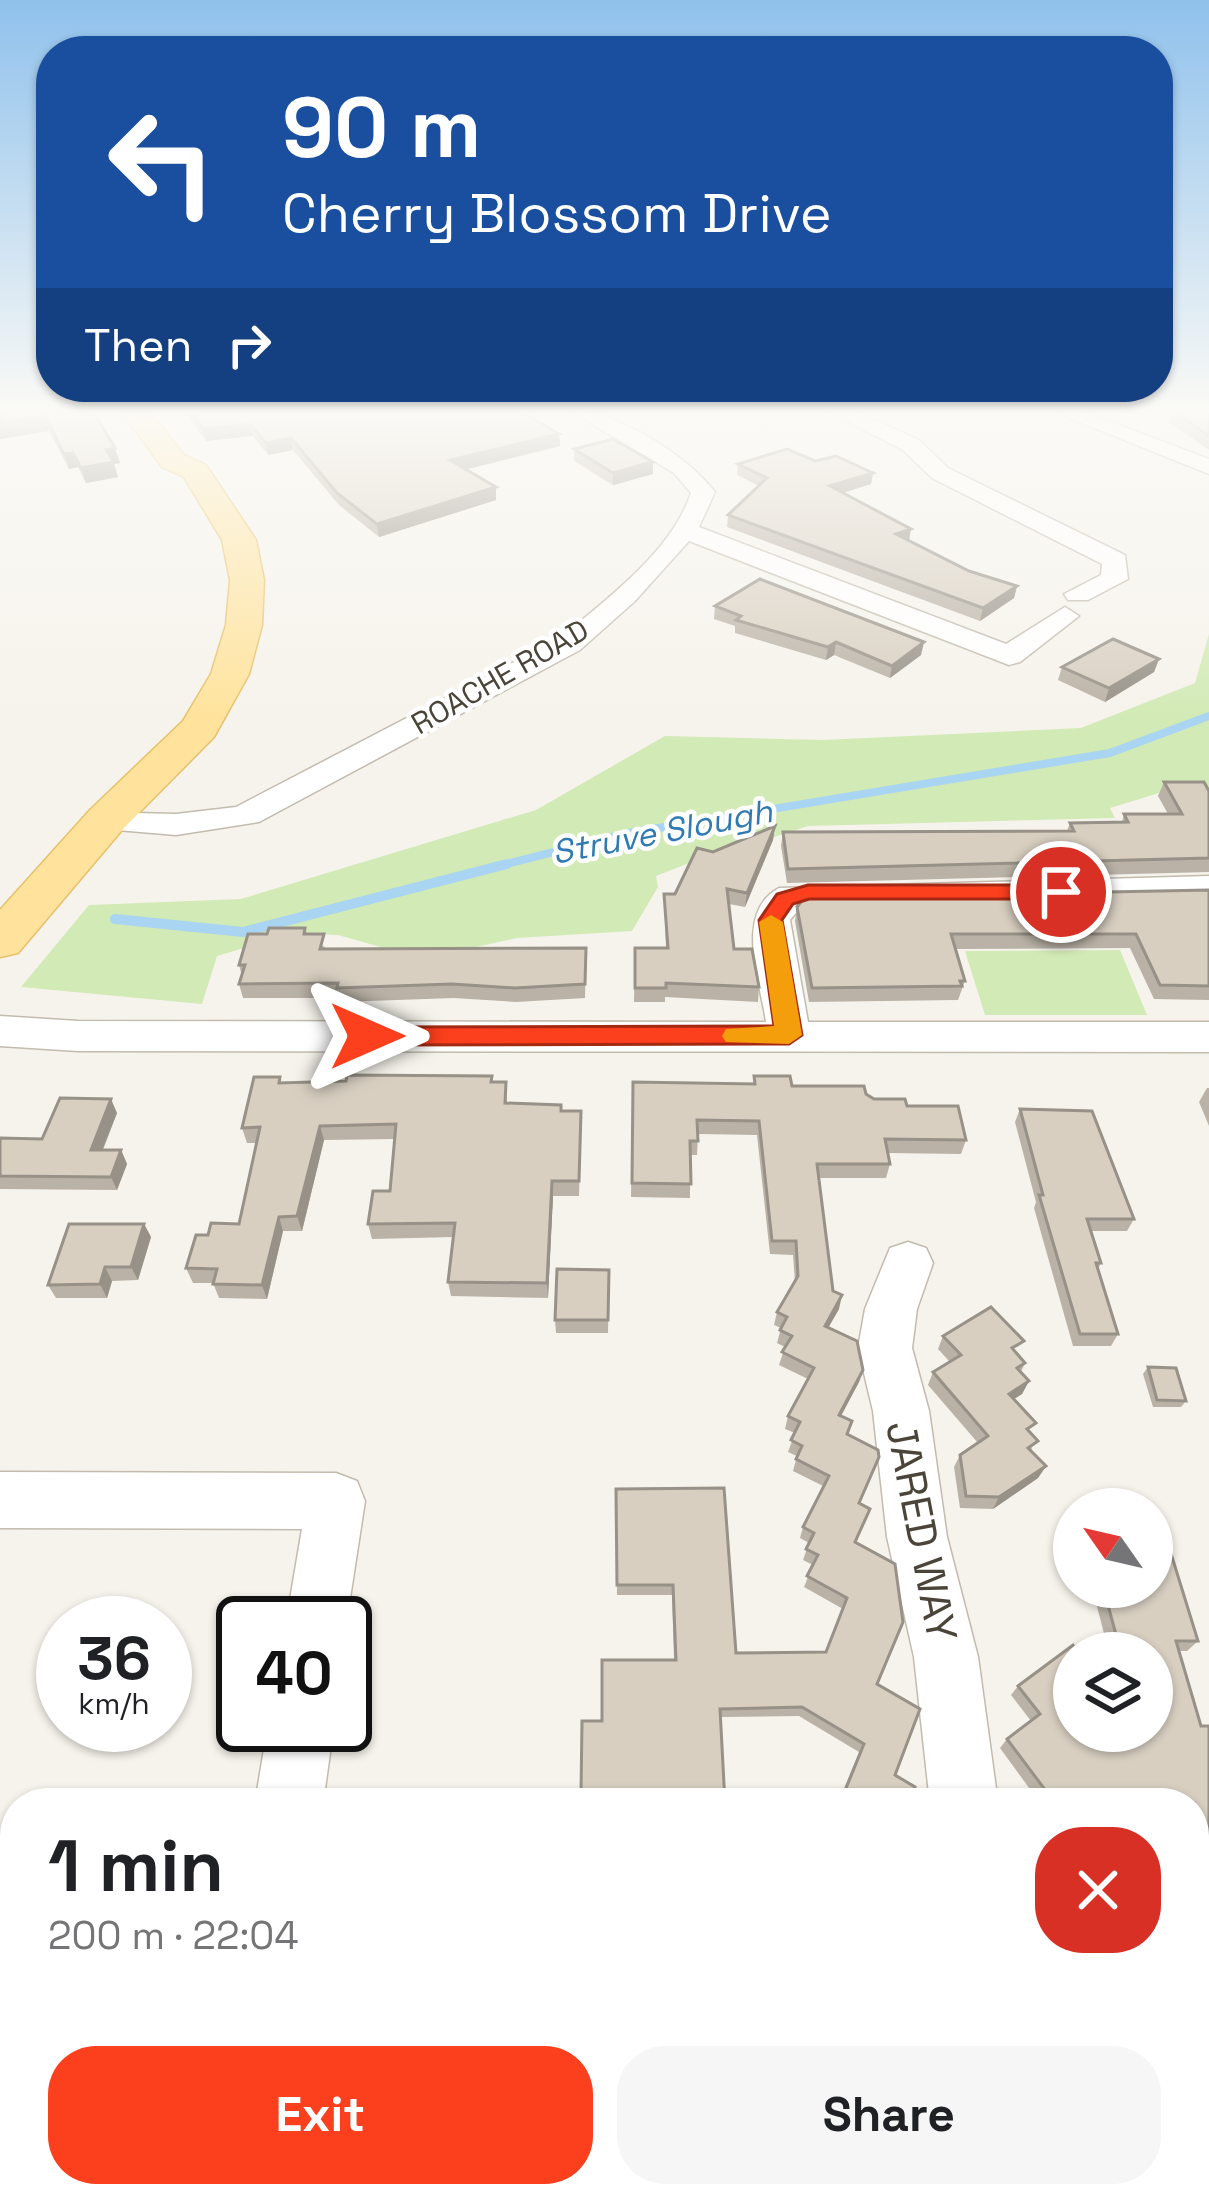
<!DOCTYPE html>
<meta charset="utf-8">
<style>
:root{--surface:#fff;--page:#f6f6f6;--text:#202124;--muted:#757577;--accent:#fc3f1d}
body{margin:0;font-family:"Space Grotesk",sans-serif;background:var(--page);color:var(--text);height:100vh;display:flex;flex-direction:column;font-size:45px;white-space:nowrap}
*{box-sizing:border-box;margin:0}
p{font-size:39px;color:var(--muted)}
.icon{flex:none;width:66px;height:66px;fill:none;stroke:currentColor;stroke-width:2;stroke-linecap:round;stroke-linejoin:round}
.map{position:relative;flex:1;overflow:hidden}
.sheet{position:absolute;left:0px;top:1788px;width:1209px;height:420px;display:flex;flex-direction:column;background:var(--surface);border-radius:48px 48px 0 0;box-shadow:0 3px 9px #0004}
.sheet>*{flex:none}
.top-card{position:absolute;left:36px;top:36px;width:1137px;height:366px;border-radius:48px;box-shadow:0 3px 9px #0004;background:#1a4fa0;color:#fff;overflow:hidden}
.needle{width:78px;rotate:304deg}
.fabs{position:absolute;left:1053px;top:1488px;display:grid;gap:24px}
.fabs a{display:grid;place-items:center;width:120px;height:120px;border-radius:50%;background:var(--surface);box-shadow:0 3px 9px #0004;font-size:60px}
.speed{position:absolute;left:36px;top:1596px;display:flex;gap:24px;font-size:60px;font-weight:700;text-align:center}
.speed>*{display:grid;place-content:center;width:156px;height:156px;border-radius:50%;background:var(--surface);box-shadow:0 3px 9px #0004;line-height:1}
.speed small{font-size:30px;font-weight:400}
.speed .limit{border:6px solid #111;border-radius:18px;background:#fff;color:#111}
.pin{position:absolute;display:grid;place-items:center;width:102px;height:102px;color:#fff;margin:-51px;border:6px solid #fff;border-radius:50%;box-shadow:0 3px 12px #0007}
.me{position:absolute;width:132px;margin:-66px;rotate:90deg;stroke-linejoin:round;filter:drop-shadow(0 0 9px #0008)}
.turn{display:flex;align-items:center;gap:42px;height:252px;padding:0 48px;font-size:54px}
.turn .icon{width:156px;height:156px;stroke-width:2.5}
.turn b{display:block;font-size:84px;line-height:102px}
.then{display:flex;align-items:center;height:114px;padding:0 48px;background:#0003;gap:24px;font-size:45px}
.round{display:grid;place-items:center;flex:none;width:126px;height:126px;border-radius:48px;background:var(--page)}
.summary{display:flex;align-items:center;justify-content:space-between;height:204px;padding:0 48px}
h1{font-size:72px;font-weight:600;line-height:90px}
.button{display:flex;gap:24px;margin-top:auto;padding:24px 48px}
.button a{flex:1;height:138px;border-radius:48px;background:var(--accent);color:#fff;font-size:48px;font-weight:600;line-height:138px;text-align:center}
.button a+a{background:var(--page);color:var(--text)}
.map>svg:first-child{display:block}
.green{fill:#d2eab5}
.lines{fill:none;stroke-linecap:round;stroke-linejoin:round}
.stream-far1{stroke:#a9d4f2;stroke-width:8}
.stream{stroke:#a9d4f2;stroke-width:10}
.minor-casing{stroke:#c2bbae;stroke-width:3}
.major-casing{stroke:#e6c16a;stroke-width:3}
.minor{fill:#fff;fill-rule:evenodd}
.major{fill:#ffe39c;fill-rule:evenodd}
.wall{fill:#bab2a6}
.shaded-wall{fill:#979187}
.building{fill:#d8cfc1;stroke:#979187;stroke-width:3}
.route{fill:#fc3f1d;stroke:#a42913;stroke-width:3}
.slow{fill:#f59e0b}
.labels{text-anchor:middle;stroke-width:9;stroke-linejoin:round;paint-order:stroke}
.far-street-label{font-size:30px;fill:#4b4439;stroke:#fff}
.far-water-label{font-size:33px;font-style:italic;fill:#2e7ab2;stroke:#fff}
.near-street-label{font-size:42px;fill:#4b4439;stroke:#fff}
</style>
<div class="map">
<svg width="1209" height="2208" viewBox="0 0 1209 2208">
<rect width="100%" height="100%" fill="#f6f3ec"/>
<g class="green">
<path d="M 1209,634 L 1209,792 L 1159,793 L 1110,808 L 1115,818 L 808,826 L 735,850 L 730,847 L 656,876 L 658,887 L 632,931 L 517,938 L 423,959 L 338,935 L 295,933 L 217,956 L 202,1004 L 21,987 L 89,905 L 241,899 L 536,810 L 665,736 L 823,740 L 1081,728 L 1195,683 Z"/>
<path d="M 1120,950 L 1147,1015 L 985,1015 L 965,951 Z"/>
</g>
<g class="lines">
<path class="stream-far1" d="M 495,867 L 628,833 L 1110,753 L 1209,716"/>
<path class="stream" d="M 115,919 L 243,932 L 507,864"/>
<g class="minor-casing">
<g id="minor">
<path d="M 570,411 C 615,409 688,456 715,492 L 699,527 L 1006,644 L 1065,607 L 1079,616 L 1020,662 L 1009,665 L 689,541 L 635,601 L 580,650 L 259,822 L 176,835 L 93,828 L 88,820 L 93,812 L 176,814 L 236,807 L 560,638 C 606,600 672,551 691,493 L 674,473 Z"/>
<path d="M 827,411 L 855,411 L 919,440 L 948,468 L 1125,555 L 1128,579 L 1088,600 L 1068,600 L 1064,594 L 1101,575 L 1102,564 L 932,478 L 903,450 Z"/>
<path d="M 1052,411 L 1082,411 L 1209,459 L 1209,474 Z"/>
<path d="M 1209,876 L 1209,900 L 800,908 L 790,920 L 808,1022 L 1209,1022 L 1209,1052 L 78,1051 L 0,1046 L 0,1016 L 78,1021 L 766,1022 C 760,980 734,912 779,888 Z"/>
<path d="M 908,1242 L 926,1248 L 933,1263 L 917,1309 L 912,1348 L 929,1411 L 947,1537 L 978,1657 L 998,1803 L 930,1803 L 914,1657 L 887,1537 L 873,1411 L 858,1348 L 865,1309 L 890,1248 Z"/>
<path d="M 0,1472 L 336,1473 L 357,1481 L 365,1501 L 345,1631 L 345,1623 L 286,1623 L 302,1529 L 0,1528 Z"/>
<path d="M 268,1725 L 334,1725 L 323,1803 L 255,1803 Z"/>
<path d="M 15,2002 L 15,2078 L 0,2079 L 0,2003 Z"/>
<path d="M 995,2193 L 1077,2193 L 1080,2208 L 998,2208 Z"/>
</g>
</g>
<g class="major-casing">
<path id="major" d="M 121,411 L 149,411 L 184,455 L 206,465 L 256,540 L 264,580 L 262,625 L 249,674 L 214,737 L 122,830 L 18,953 L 0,957 L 0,910 L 90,810 L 183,721 L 211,674 L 226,625 L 230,580 L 222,540 L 184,477 L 162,467 Z"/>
</g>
<use href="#minor" class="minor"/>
<use href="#major" class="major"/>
</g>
<g class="wall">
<path d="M 0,411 L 93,411 L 120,463 L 114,464 L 118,477 L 86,483 L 78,467 L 69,469 L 49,431 L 0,439 Z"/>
<path d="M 184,411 L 520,411 L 559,434 L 560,446 L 465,469 L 496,500 L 379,537 L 339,505 L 293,450 L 268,455 L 253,436 L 206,441 Z"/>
<path d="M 1173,411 L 1209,411 L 1209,450 L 1169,422 Z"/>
<path d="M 574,449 L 653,462 L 653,474 L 613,485 L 574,461 Z"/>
<path d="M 815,461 L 873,473 L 871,484 L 843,493 L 909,540 L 969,571 L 1017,586 L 1014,598 L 980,621 L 727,527 L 728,515 L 759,486 L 737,475 L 738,464 Z"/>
<path d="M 715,606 L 921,655 L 890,678 L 834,655 L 826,660 L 735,633 L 735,626 L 714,619 Z"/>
<path d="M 1159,659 L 1154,672 L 1105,702 L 1058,680 L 1062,667 Z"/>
<path d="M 1164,782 L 1209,791 L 1209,872 L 787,883 L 781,846 L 783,832 L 1067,831 L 1070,823 L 1122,822 L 1124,814 L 1168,814 L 1158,796 Z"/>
<path d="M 775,826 L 773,840 L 745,907 L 729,904 L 734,949 L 759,987 L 758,1002 L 665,997 L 665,1002 L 634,1002 L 635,948 L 666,948 L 664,894 L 675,894 L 713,852 Z"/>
<path d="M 1209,890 L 1209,1000 L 1154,999 L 1130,948 L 955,949 L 965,981 L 958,1000 L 809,1002 L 795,921 L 797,907 Z"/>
<path d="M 305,928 L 307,934 L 327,949 L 586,948 L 585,998 L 516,1002 L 454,998 L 340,1002 L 339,998 L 243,998 L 239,984 L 242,976 L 239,965 L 267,934 Z"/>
<path d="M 754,1076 L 792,1086 L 866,1094 L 874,1099 L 907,1106 L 966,1140 L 961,1154 L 888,1153 L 890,1164 L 886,1178 L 819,1178 L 833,1291 L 839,1309 L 828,1327 L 863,1370 L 859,1382 L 841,1416 L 848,1434 L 860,1503 L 855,1543 L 877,1684 L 895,1775 L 909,1803 L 838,1803 L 859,1752 L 799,1716 L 721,1717 L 600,1802 L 581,1802 L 582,1721 L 602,1721 L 674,1660 L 672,1595 L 617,1595 L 616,1489 L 736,1653 L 825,1652 L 843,1609 L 804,1587 L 813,1565 L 803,1560 L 809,1543 L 800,1538 L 803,1527 L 823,1486 L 793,1471 L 797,1456 L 788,1452 L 795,1433 L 785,1429 L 788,1416 L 808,1379 L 779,1365 L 785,1347 L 777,1343 L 781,1328 L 774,1325 L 777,1312 L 795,1282 L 793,1255 L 770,1254 L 757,1135 L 698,1134 L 697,1155 L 690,1155 L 690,1198 L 631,1197 L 633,1082 L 753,1084 Z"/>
<path d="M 506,1082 L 507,1103 L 561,1111 L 581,1111 L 579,1196 L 553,1196 L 548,1298 L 451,1296 L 448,1282 L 454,1237 L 372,1239 L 368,1224 L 390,1191 L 395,1139 L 324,1140 L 302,1231 L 283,1231 L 267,1299 L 219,1298 L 213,1283 L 193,1283 L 186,1268 L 208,1235 L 239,1224 L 257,1143 L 247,1143 L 242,1128 L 282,1083 Z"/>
<path d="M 1207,1088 L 1209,1088 L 1209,1126 L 1199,1102 Z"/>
<path d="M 1020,1109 L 1134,1219 L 1127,1231 L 1091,1231 L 1101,1263 L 1098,1269 L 1118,1334 L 1111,1346 L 1073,1346 L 1034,1208 L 1036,1202 L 1015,1122 Z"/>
<path d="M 117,1113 L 103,1150 L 121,1150 L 127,1164 L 117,1190 L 0,1189 L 0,1138 L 42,1139 Z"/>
<path d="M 144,1224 L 151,1237 L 138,1280 L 112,1281 L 107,1298 L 56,1298 L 48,1285 Z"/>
<path d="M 609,1270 L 608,1333 L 556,1333 L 555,1320 Z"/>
<path d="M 943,1336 L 1017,1354 L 1025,1363 L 1021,1372 L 1029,1381 L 1022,1394 L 1014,1399 L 1030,1432 L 1032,1452 L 1046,1466 L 1038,1478 L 993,1509 L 960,1508 L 954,1467 L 960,1455 L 978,1443 L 928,1385 L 933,1372 L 950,1362 L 938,1349 Z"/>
<path d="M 1148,1367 L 1186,1401 L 1181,1407 L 1153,1407 L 1143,1374 Z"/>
<path d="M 1092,1587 L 1152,1587 L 1198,1641 L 1187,1651 L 1179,1651 L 1201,1726 L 1209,1726 L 1209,1893 L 1194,1893 L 1194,1803 L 1040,1803 L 1000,1748 L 1007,1739 L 1031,1721 L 1011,1695 L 1018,1686 L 1074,1731 L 1152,1731 L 1152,1653 L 1109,1653 Z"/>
<path d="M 874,2193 L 952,2193 L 954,2208 L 977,2208 L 876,2208 Z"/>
<path d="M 1153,2193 L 1194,2193 L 1209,2208 L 1130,2208 L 1129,2203 L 1154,2202 Z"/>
</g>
<g class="shaded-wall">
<path d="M 45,416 L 49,431 L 0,439 L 0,423 Z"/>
<path d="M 250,424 L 253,436 L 206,441 L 203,429 Z"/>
<path d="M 559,434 L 560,446 L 452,473 L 450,460 Z"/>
<path d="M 291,438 L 293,450 L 268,455 L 266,443 Z"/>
<path d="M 115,448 L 120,463 L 114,464 L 118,477 L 86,483 L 81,468 L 106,450 Z"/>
<path d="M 73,453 L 78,467 L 69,469 L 64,454 Z"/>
<path d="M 653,462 L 653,474 L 613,485 L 613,473 Z"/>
<path d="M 873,473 L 871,484 L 828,497 L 830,486 Z"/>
<path d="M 496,487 L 496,500 L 379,537 L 377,524 Z"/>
<path d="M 911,529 L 909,541 L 896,534 Z"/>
<path d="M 1017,586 L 1014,598 L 980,621 L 983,608 Z"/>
<path d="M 836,642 L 834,655 L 826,660 L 828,647 Z"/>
<path d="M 924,642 L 921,655 L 890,678 L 892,666 Z"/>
<path d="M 1159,659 L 1154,672 L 1105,702 L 1109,688 Z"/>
<path d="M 775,826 L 773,840 L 745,907 L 747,893 Z"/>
<path d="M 111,1099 L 117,1113 L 97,1163 L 91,1150 Z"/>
<path d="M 320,1126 L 324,1140 L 302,1231 L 297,1216 Z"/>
<path d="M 121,1150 L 127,1164 L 117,1190 L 111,1177 Z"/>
<path d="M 552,1181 L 553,1196 L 548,1298 L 547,1283 Z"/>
<path d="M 279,1217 L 283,1231 L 267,1299 L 262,1285 Z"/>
<path d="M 144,1224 L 151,1237 L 138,1280 L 131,1267 Z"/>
<path d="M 105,1267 L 112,1281 L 107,1298 L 100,1284 Z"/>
<path d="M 842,1295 L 839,1309 L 822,1339 L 825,1326 Z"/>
<path d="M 863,1370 L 859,1382 L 835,1427 L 839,1415 Z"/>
<path d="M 1029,1381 L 1022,1394 L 1003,1406 L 1009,1394 Z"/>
<path d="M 1046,1466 L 1038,1478 L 993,1509 L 999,1497 Z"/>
<path d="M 402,2193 L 407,2193 L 406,2208 L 401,2208 Z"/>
</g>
<g class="building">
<path d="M 0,411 L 93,411 L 115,448 L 106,450 L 114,462 L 81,468 L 73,453 L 64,454 L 45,416 L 0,423 Z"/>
<path d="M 190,411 L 520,411 L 559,434 L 450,460 L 496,487 L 377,524 L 337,493 L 291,438 L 266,443 L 250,424 L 203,429 Z"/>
<path d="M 1173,411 L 1209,411 L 1209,436 Z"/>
<path d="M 613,439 L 653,462 L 613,473 L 574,449 Z"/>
<path d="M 787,449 L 815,461 L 836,456 L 873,473 L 830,486 L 911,529 L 896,534 L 969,571 L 1017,586 L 983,608 L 728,515 L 767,478 L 738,464 Z"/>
<path d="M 760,579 L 924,642 L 892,666 L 836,642 L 828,647 L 736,620 L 741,616 L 715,606 Z"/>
<path d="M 1113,639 L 1159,659 L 1109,688 L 1062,667 Z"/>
<path d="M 1164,782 L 1204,782 L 1209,791 L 1209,858 L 788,869 L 783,832 L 1074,831 L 1070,823 L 1128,822 L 1124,814 L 1182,814 Z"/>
<path d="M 775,826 L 747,893 L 727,889 L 734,949 L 752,949 L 759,987 L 666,983 L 666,988 L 635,988 L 635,948 L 668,948 L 664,894 L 675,894 L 697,848 L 713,852 Z"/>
<path d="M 1209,890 L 1209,986 L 1160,985 L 1136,934 L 951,934 L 965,981 L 960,981 L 962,986 L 812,988 L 797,907 L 804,898 Z"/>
<path d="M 269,928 L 305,928 L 304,934 L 324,934 L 320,949 L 586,948 L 585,984 L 515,988 L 452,984 L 337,988 L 338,983 L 239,984 L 245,965 L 239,965 L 248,934 L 267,934 Z"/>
<path d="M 347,1075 L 492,1076 L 491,1082 L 506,1082 L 505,1103 L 561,1105 L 561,1111 L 581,1111 L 579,1181 L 552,1181 L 547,1283 L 448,1282 L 455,1223 L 368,1224 L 373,1191 L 390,1191 L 396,1124 L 320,1126 L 297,1216 L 279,1217 L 262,1285 L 213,1284 L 217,1269 L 186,1268 L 196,1235 L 208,1235 L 211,1223 L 239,1224 L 260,1127 L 242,1128 L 254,1077 L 280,1077 L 279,1083 L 346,1081 Z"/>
<path d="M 754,1076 L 790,1076 L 792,1086 L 864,1086 L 866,1094 L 874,1099 L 905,1099 L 907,1106 L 958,1106 L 966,1140 L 885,1139 L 890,1164 L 817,1164 L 833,1291 L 842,1295 L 825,1326 L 857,1341 L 863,1370 L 839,1415 L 852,1421 L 847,1434 L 878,1450 L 879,1457 L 859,1503 L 870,1509 L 855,1542 L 895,1564 L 903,1622 L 877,1684 L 920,1709 L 895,1775 L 915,1787 L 909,1803 L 840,1803 L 864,1744 L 802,1707 L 720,1709 L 725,1803 L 600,1803 L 600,1794 L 581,1794 L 582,1721 L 602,1721 L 602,1660 L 676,1660 L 673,1585 L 617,1585 L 616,1489 L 724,1488 L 736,1653 L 826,1652 L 847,1598 L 807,1576 L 818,1555 L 806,1549 L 814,1533 L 803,1527 L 829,1476 L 796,1459 L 802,1446 L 791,1440 L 800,1422 L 788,1416 L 814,1368 L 782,1352 L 792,1336 L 780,1330 L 787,1317 L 777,1312 L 798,1276 L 796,1241 L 772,1241 L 759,1121 L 697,1120 L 698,1141 L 690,1141 L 691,1184 L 632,1183 L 633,1082 L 755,1084 Z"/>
<path d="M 60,1098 L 111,1099 L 91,1150 L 121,1150 L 111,1177 L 0,1176 L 0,1138 L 42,1139 Z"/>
<path d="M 1020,1109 L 1092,1111 L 1134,1219 L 1087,1219 L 1101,1263 L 1096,1263 L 1118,1334 L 1080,1334 L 1039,1195 L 1043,1195 Z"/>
<path d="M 69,1224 L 144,1224 L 131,1267 L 105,1267 L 100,1284 L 48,1285 Z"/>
<path d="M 557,1269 L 609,1270 L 608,1320 L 555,1320 Z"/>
<path d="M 991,1307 L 1024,1341 L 1012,1348 L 1025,1363 L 1017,1368 L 1029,1381 L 1009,1394 L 1036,1423 L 1027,1429 L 1038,1441 L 1028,1448 L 1046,1466 L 999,1497 L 966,1496 L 960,1455 L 988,1436 L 933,1372 L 961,1355 L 943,1336 Z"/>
<path d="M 1148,1367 L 1176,1368 L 1186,1401 L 1157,1400 Z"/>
<path d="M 1152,1547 L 1169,1547 L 1198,1641 L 1176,1641 L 1201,1726 L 1209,1726 L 1209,1886 L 1194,1886 L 1194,1803 L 1055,1803 L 1007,1739 L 1040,1714 L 1018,1686 L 1073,1645 L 1079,1653 L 1074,1653 L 1074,1731 L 1152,1731 L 1152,1653 L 1121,1653 L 1103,1587 L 1152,1587 Z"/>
<path d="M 1194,2038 L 1209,2038 L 1209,2073 L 1194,2086 Z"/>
<path d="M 1209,2132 L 1209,2208 L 1143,2208 L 1142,2203 L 1168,2202 L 1166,2193 L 1194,2193 L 1194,2133 Z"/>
<path d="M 0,2167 L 15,2167 L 15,2193 L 402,2193 L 401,2208 L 0,2208 Z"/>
<path d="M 504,2193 L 732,2193 L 733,2208 L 503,2208 Z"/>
<path d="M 880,2193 L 952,2193 L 954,2208 L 977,2208 L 882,2208 Z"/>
</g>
<linearGradient id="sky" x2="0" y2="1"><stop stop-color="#8fc1ec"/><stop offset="0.57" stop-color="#fbfaf6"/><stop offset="1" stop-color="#fbfaf6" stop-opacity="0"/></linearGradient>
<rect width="1209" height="720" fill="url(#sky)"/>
<path class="route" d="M 808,885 L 1061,885 L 1073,892 L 1061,899 L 809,899 L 793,904 L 782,920 L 802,1035 L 789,1044 L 367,1045 L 354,1036 L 367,1027 L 774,1026 L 759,920 L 777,894 Z"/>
<path class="slow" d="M 771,915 L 783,922 L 802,1035 L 789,1044 L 726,1042 L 722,1036 L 726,1029 L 774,1026 L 759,922 Z"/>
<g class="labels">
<g class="far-street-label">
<text transform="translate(500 677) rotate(-30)" y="10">ROACHE ROAD</text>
</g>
<g class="far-water-label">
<text transform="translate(662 831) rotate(-11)" y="12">Struve Slough</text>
</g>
<g class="near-street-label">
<text transform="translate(922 1531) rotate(79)" y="15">JARED WAY</text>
</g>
</g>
</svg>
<div class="fabs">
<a><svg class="needle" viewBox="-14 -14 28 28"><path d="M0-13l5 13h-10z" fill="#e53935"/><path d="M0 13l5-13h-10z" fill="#757577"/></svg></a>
<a><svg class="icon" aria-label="layers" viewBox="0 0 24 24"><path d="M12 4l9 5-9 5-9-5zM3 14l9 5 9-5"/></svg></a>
</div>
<div class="speed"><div>36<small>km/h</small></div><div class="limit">40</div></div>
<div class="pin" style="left:1061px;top:892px;background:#d93025"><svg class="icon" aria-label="arrive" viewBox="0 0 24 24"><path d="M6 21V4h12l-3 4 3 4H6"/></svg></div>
<svg class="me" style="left:367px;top:1036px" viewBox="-20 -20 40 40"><path d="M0-17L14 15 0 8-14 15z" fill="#fc3f1d" stroke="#fff" stroke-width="4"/></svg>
<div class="top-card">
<div class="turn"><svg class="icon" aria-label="left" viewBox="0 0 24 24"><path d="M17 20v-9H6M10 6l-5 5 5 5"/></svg><div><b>90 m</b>Cherry Blossom Drive</div></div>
<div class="then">Then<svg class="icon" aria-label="right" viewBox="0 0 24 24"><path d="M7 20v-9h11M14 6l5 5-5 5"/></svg></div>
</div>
<section class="sheet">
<div class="summary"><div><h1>1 min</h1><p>200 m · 22:04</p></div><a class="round" style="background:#d93025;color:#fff"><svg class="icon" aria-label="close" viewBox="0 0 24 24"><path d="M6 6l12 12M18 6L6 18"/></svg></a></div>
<div class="button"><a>Exit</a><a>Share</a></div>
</section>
</div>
